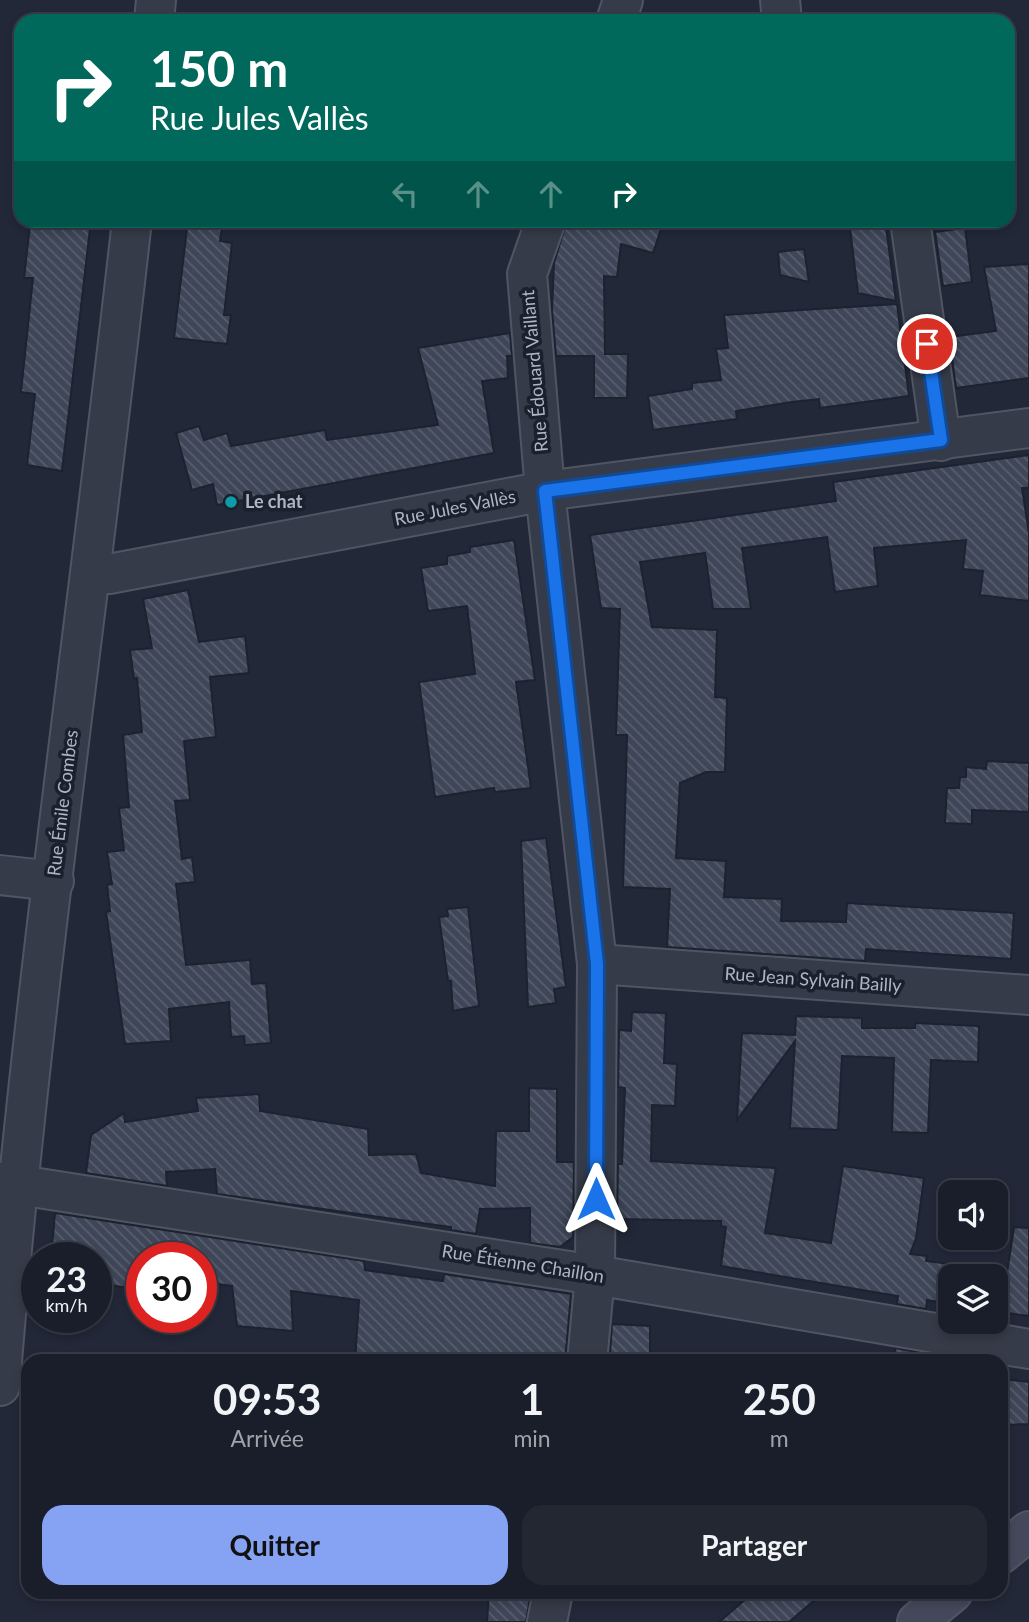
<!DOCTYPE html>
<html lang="fr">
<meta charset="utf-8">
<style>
:root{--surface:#1a1e2a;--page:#232732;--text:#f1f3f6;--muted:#9fa2a8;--line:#383c47;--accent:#86a2f3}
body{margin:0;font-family:Lato,sans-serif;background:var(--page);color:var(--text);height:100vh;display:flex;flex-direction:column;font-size:26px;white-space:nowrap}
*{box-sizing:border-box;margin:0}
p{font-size:23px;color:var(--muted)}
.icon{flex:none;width:38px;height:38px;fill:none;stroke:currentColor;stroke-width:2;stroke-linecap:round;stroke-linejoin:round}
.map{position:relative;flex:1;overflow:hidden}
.side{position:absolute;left:21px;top:1354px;width:987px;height:245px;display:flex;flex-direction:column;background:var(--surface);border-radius:21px;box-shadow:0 4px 10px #0003,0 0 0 2px var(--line)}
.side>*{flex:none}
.top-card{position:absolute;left:14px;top:14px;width:1001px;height:214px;border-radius:21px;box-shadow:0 4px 10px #0003,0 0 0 2px var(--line);background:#00695c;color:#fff;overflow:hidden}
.tools{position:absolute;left:938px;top:1180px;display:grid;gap:14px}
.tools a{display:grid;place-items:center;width:70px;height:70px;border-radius:14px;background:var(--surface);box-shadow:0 4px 10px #0003,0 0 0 2px var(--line);font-size:35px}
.speed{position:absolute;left:21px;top:1242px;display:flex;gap:14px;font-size:35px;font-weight:700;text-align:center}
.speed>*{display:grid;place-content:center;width:91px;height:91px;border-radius:50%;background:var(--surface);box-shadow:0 4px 10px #0003,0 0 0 2px var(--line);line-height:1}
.speed small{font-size:18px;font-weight:400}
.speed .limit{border:10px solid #d22;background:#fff;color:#111}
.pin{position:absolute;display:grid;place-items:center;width:60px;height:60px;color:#fff;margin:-30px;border:4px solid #fff;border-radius:50%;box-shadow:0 2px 7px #0007}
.me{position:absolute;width:77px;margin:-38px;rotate:0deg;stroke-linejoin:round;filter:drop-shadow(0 0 5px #0008)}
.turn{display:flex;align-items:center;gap:24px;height:147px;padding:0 21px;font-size:32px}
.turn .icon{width:91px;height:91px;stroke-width:2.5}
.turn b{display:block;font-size:49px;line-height:60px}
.lanes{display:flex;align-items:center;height:66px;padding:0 21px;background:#0003;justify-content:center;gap:35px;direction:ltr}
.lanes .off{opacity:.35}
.eta{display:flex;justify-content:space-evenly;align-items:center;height:119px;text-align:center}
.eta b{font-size:42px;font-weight:700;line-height:49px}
.button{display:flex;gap:14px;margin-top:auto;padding:14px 21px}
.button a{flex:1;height:80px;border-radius:21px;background:var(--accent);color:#111;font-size:28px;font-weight:700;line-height:80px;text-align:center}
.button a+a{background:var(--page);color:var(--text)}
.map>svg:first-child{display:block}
.building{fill:url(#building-back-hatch);stroke:#1d222f;stroke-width:2}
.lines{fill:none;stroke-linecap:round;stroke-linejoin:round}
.street-casing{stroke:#505563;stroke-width:42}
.secondary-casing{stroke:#505563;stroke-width:42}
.street{stroke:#353b48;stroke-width:38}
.secondary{stroke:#43495b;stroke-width:38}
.route-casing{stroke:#114b97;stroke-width:18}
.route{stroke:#1a73e8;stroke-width:12}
.culture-dot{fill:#0f9aa8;stroke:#1b202d;stroke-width:2.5}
.labels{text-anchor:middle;stroke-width:7;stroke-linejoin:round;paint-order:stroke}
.street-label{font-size:18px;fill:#b0b5c5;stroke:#1b202d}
.poi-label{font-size:18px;font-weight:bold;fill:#b0b5c5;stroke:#1b202d;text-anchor:start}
</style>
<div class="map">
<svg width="1029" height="1622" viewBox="0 0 1029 1622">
<defs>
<pattern id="building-back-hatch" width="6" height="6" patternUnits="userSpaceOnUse" patternTransform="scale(1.75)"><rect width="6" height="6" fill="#3e4658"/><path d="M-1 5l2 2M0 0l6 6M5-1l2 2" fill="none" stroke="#575e6e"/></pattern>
</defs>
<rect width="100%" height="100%" fill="#222838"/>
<g class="building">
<path d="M 52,220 L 91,220 L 62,471 L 27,465 L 35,394 L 21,392 L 33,278 L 24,278 L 30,225 L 52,227 Z"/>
<path d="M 188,220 L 223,220 L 220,241 L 232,243 L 224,315 L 231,315 L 227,344 L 174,338 Z"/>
<path d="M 567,220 L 639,220 L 661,229 L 653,253 L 621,244 L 617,277 L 604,276 L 605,354 L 628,354 L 627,398 L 594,398 L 594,356 L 556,356 L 552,310 L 554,263 Z"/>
<path d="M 849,220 L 885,220 L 896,301 L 858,293 Z"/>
<path d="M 965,228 L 972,282 L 943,286 L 935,232 Z"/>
<path d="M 804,249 L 809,282 L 780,275 L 778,252 Z"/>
<path d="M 1029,264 L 1029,378 L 956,388 L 949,337 L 996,331 L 984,267 Z"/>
<path d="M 897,304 L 909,396 L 820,408 L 819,399 L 792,402 L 736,411 L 737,419 L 653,430 L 648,396 L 692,389 L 692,383 L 721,380 L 716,349 L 728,348 L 724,315 Z"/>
<path d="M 510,333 L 512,356 L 507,356 L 508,378 L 482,381 L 494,453 L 217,505 L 213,484 L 192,490 L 176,433 L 199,426 L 204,440 L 227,433 L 231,446 L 325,430 L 327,440 L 438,425 L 418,348 Z"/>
<path d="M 1029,455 L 1029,488 L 1022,488 L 1029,533 L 1029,601 L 980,595 L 983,571 L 963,569 L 966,540 L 874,548 L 878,586 L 835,592 L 827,537 L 742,548 L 751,609 L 713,609 L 705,553 L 640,562 L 652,627 L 717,630 L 715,697 L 727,698 L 725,772 L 706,772 L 680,783 L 676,858 L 726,861 L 724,897 L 782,899 L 781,921 L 846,922 L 847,903 L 1014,913 L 1011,959 L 866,949 L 865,961 L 667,947 L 670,889 L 623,887 L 627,735 L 616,735 L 620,609 L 601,608 L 590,535 L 836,501 L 833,482 Z"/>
<path d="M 514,540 L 535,680 L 516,682 L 531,788 L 495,792 L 494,788 L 435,797 L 419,682 L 475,674 L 467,606 L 428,611 L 421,568 L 447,564 L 447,556 L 470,552 L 470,547 Z"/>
<path d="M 188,590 L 199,642 L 245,636 L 249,673 L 210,677 L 216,737 L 184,741 L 190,800 L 175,801 L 182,859 L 192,857 L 195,882 L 176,884 L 186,965 L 250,960 L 252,984 L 266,983 L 271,1043 L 245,1045 L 244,1036 L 231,1037 L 229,1002 L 169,1009 L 171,1041 L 125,1044 L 106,912 L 110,911 L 107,885 L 112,884 L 107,852 L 124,850 L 119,808 L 129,807 L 123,735 L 142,732 L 137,678 L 134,679 L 130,650 L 152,648 L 143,599 Z"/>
<path d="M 987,761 L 1029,763 L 1029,812 L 972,810 L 972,824 L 945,823 L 947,788 L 959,788 L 960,777 L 966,777 L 966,767 L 986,769 Z"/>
<path d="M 546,838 L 566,987 L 554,989 L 556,1003 L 528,1007 L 521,841 Z"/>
<path d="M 468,907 L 479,1006 L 453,1011 L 451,981 L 448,981 L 439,917 L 448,916 L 447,909 Z"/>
<path d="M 632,1012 L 666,1013 L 664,1063 L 677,1064 L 675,1106 L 652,1105 L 651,1161 L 776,1168 L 765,1233 L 831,1243 L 843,1166 L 924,1178 L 916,1238 L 910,1254 L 927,1256 L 926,1261 L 950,1264 L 950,1304 L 927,1300 L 926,1309 L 897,1304 L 898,1296 L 721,1266 L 726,1227 L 721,1226 L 721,1221 L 617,1219 L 618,1164 L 622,1164 L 625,1088 L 618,1087 L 619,1030 L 631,1031 Z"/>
<path d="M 796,1016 L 862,1018 L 862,1028 L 915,1028 L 915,1023 L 979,1026 L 978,1062 L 931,1060 L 928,1133 L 892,1132 L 894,1058 L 842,1056 L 838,1130 L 790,1128 L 795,1041 L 737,1120 L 742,1033 L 795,1035 Z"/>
<path d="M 529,1088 L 557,1089 L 557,1162 L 574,1162 L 573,1237 L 560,1247 L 530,1243 L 530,1208 L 480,1209 L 476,1234 L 451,1230 L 451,1227 L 217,1194 L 215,1169 L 166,1172 L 167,1186 L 86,1173 L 91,1135 L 124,1113 L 125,1122 L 198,1111 L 196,1098 L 259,1094 L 260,1111 L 368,1129 L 369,1155 L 416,1154 L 421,1173 L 495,1186 L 496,1131 L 529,1131 Z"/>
<path d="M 55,1213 L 364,1261 L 365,1270 L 443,1281 L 444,1274 L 571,1294 L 565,1362 L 355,1362 L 359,1300 L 291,1291 L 293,1331 L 237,1326 L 232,1286 L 201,1282 L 201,1258 L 142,1258 L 142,1290 L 96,1283 L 96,1258 L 51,1258 Z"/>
<path d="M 1014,1227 L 1029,1228 L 1029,1316 L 1001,1312 Z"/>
<path d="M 612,1324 L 650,1326 L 650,1355 L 610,1353 Z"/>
<path d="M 895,1348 L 922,1353 L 921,1362 L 894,1362 Z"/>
<path d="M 1001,1379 L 1029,1382 L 1029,1424 L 1001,1425 Z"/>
<path d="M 489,1592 L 531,1592 L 526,1622 L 487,1622 Z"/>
<path d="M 754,1592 L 824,1592 L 789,1622 L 719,1622 Z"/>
</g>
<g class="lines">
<g class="street-casing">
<g id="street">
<path d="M 780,0 L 782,21"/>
<path d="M 154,21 L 156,0"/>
<path d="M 616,21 L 623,0"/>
<path d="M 546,220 L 527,274 L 545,491 L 597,964 L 595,1275 L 587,1362"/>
<path d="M 910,220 L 941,441"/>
<path d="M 91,572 L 109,574 L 545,491 L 1029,428"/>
<path d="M 0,875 L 54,881"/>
<path d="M 597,964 L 1029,995"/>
<path d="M 0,1182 L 595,1275 L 1029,1349"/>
<path d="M 0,1386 C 31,997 89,609 132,220"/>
<path d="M 547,1622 L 553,1592"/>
</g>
</g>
<g class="secondary-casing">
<g id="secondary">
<path d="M 1001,1554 L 1029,1531"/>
<path d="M 917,1622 L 953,1592"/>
</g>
</g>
<use href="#street" class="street"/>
<use href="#secondary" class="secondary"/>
</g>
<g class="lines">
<g class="route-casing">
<path id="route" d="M 596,1199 L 597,964 L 545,491 L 941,440 L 927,344"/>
</g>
<use href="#route" class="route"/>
</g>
<circle class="culture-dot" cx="231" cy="502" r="7"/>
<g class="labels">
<g class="street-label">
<text transform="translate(535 371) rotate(-95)" y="6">Rue Édouard Vaillant</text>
<text transform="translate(455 508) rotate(-11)" y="6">Rue Jules Vallès</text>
<text transform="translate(63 803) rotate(-83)" y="6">Rue Émile Combes</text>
<text transform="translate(813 980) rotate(4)" y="6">Rue Jean Sylvain Bailly</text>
<text transform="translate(523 1264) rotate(9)" y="6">Rue Étienne Chaillon</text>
</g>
<g class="poi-label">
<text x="245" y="508">Le chat</text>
</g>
</g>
</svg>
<div class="tools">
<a><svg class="icon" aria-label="sound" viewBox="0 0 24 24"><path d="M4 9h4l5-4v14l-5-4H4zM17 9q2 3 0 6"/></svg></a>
<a><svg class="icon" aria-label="layers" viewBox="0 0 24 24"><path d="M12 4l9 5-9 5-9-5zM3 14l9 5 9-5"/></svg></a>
</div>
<div class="speed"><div>23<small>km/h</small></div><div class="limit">30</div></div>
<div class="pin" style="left:927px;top:344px;background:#d93025"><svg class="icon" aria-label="arrive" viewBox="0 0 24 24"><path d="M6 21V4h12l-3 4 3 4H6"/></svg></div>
<svg class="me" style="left:596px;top:1199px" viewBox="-20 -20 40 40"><path d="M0-17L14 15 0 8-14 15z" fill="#1a73e8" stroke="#fff" stroke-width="4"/></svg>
<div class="top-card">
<div class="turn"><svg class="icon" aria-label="right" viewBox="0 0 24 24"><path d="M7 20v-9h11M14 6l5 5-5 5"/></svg><div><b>150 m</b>Rue Jules Vallès</div></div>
<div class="lanes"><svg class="icon off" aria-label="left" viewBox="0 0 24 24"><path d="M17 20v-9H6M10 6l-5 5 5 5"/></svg><svg class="icon off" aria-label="ahead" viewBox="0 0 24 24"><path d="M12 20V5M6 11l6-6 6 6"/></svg><svg class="icon off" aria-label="ahead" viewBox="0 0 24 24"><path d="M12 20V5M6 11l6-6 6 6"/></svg><svg class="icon" aria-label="right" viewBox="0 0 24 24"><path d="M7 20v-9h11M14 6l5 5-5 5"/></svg></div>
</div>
<section class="side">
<div class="eta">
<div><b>09:53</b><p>Arrivée</p></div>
<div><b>1</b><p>min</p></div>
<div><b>250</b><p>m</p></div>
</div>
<div class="button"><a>Quitter</a><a>Partager</a></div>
</section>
</div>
